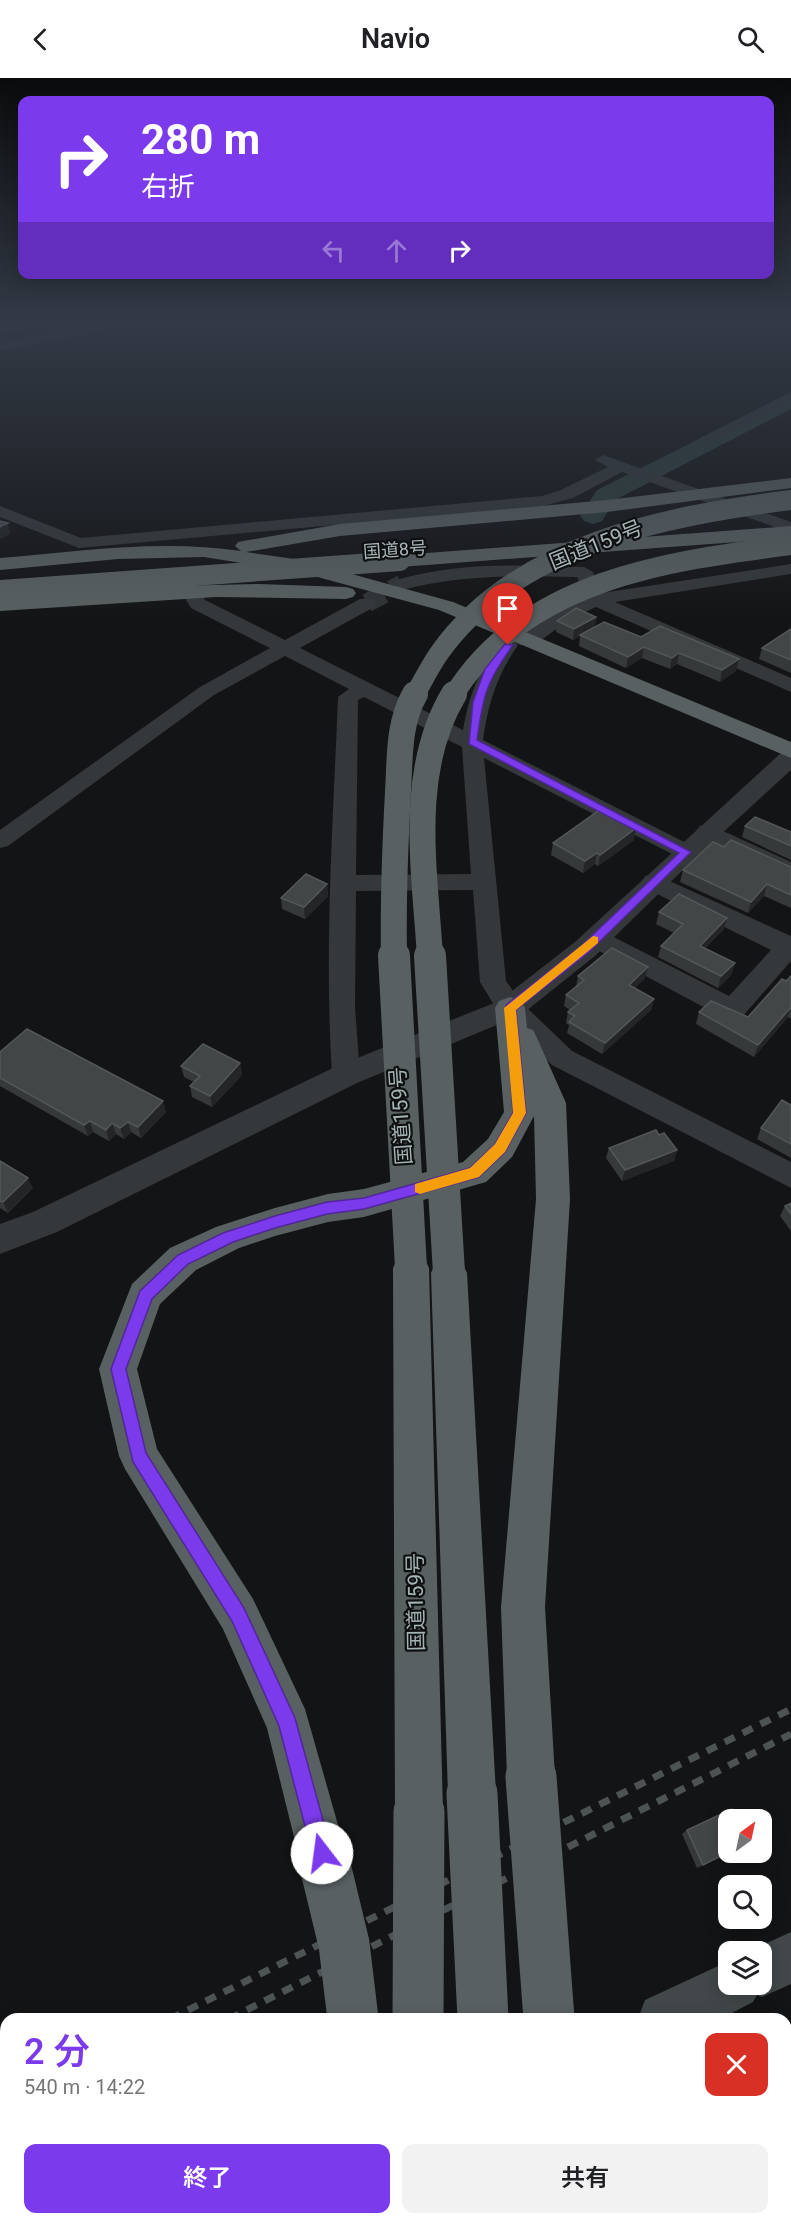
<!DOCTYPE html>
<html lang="ja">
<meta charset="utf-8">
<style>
:root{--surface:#fff;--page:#f2f2f2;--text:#202124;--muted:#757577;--accent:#7c3aed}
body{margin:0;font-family:Roboto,"Noto Sans JP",sans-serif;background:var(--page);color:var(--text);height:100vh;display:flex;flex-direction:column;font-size:22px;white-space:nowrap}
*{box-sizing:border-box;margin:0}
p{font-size:20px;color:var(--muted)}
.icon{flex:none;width:33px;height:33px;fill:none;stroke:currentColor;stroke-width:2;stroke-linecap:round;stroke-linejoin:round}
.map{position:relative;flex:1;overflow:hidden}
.sheet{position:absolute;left:0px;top:1935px;width:792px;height:212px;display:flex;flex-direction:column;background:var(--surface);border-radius:18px 18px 0 0;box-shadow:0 3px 15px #0003}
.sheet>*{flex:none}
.banner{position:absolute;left:18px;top:18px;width:756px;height:183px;border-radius:12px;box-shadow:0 3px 15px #0003;background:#7c3aed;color:#fff;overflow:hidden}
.needle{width:39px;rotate:33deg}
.fabs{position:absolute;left:718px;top:1731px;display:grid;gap:12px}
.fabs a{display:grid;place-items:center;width:54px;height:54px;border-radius:12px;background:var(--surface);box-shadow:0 3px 15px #0003;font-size:30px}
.pin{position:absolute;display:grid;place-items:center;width:51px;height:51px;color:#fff;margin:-62px -26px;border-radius:50% 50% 50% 0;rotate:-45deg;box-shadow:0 0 6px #0007}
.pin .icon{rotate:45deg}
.me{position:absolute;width:66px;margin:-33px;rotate:345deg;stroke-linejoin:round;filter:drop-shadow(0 0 4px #0008)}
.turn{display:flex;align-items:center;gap:21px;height:126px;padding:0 24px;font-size:27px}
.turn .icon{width:78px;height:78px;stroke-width:2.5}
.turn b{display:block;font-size:42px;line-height:51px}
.lanes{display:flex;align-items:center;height:57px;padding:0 24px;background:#0003;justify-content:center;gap:30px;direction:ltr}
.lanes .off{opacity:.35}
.round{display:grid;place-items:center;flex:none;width:63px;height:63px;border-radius:12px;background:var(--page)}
.overview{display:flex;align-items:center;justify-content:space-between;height:102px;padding:0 24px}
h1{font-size:36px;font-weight:600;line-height:45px;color:var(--accent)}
.primary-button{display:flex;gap:12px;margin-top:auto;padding:12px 24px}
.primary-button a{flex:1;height:69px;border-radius:12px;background:var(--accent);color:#fff;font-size:24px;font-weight:600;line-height:69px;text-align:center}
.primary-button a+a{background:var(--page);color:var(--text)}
header{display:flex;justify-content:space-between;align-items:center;height:78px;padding:0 24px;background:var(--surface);font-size:27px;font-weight:600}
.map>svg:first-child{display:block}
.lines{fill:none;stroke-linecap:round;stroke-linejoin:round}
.river{fill:#2d3d3b;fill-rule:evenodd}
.minor-tunnel{stroke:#303435;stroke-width:19;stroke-dasharray:19 9;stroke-linecap:butt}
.minor{fill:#34383a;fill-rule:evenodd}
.tertiary{fill:#34383a;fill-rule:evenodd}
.secondary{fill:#424849;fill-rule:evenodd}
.trunk{fill:#586061;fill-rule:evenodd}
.rail{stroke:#4d5354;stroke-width:7;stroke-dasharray:11 9;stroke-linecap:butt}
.trunk-bridge-far3{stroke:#586061;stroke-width:20}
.trunk-bridge-far2{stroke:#586061;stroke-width:26}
.trunk-bridge-far1{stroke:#586061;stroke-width:32}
.trunk-bridge{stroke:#586061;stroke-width:51}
.wall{fill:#36393a}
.shaded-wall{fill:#232526}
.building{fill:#424647;stroke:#525759;stroke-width:1.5}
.route{fill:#7c3aed;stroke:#51269a;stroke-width:1.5}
.slow{fill:#f59e0b}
.labels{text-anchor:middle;stroke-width:4.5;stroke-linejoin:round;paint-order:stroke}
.far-street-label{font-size:18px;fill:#a5b3b5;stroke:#0e0f10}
.street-label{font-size:21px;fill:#a5b3b5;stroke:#0e0f10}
</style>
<header><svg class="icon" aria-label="back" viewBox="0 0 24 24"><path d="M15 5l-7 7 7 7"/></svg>Navio<svg class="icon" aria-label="search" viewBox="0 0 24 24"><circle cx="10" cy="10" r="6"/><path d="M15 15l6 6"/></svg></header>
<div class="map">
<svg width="791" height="2146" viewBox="0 0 791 2146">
<rect width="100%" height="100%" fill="#131415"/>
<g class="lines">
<g class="river">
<path d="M 0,245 L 39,245 L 36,249 L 0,256 Z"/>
<path d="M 791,315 L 791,331 L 615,422 L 602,443 L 593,446 L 584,443 L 580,438 L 597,412 Z"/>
</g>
<path class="minor-tunnel" d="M 367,525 L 402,506"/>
<g class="minor">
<path d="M 100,245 L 125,245 L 118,249 L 0,273 L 0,265 Z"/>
<path d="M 791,314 L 791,324 L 713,363 L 708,365 L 700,360 Z"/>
<path d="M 603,377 L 791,444 L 791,455 L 622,394 L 573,420 L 543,428 L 79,470 L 0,439 L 0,428 L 81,460 L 542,418 L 561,412 L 608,389 L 595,382 Z"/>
<path d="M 791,486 L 791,496 L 615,524 L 791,600 L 791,614 L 596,529 L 572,540 L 534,567 L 520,567 L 517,563 L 520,559 L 558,532 L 586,520 L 577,499 C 514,498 464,496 402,512 L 393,506 L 396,502 C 458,484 520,487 584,489 L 593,494 L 602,515 Z"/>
<path d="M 189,506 L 196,508 L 205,522 L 285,562 L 360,521 L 374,521 L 376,525 L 374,529 L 300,570 L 463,652 C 469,618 479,590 501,563 L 515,563 L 518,567 C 497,597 488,626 483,662 L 694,769 L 698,774 L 694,779 L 686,781 L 678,779 L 484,680 L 506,903 L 520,923 L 572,973 L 791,1084 L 791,1110 L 552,987 L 500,937 L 480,904 L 473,812 L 356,813 L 355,929 L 360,997 L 356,1005 L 346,1008 L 336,1005 L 332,997 C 324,870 333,746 338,619 L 349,611 L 285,578 L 214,617 L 8,768 L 0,770 L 0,752 L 200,609 L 270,570 L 191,530 L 180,512 ZM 364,619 L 462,669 L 471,796 L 356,797 L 358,622 Z"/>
<path d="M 708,746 L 791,784 L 791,802 L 700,758 L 696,753 L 700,748 Z"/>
<path d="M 654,796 L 791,858 L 791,883 L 742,939 L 732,942 L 722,939 L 586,866 L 582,860 L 586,854 L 595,851 L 604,854 L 729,918 L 771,872 L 645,810 L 642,804 L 645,798 Z"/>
</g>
<path class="tertiary" d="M 791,672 L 791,692 L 695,780 L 595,878 L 521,937 L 357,1005 L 57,1154 L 0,1176 L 0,1146 L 33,1134 L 335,989 L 499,923 L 575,864 L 782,674 Z"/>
<g class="secondary">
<path d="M 791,1854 L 791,1906 L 762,1919 L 757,1917 L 753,1924 L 720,1941 L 638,1941 L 645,1922 L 729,1883 L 729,1906 L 762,1906 L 762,1874 L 747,1874 Z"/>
<path d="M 259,2140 L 322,2140 L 320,2146 L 256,2146 Z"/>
</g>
<g class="trunk">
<path d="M 791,400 L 791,410 L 607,434 L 340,458 L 246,474 L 301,482 L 453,524 L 791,664 L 791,680 L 439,532 L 299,494 L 204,479 L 118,481 L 0,492 L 0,480 C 80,473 162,461 241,473 L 235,468 L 238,464 L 340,446 L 607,422 Z"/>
<path d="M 791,448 L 791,460 L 400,489 L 390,483 L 400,477 Z"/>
<path d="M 259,506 L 346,509 L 353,511 L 356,515 L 353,519 L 346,521 L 216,519 L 0,533 L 0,521 L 173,508 Z"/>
<path d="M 510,919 L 521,923 L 525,930 L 527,950 L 533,952 L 537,960 L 566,1025 L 570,1121 L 545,1529 L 555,1699 L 548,1716 L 531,1723 L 514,1716 L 507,1699 L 501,1529 L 536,1121 L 534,1038 L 512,1079 L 486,1104 L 364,1139 L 328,1144 L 275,1158 L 239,1170 L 196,1192 L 160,1226 L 137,1291 L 157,1371 L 253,1521 L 305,1631 L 346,1775 L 339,1792 L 322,1799 L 305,1792 L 298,1775 L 267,1650 L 223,1551 L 125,1391 L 119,1378 L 99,1291 L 132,1206 L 170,1170 L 216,1149 L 275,1130 L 328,1116 L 364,1111 L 463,1084 L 488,1061 L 504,1034 L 495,930 L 499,923 Z"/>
<path d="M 411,1175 L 424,1179 L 429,1190 L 443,1734 L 436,1751 L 419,1758 L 402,1751 L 395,1734 L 393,1190 L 398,1179 Z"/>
<path d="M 449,1180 L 462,1184 L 467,1195 L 496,1716 L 489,1733 L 472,1740 L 455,1733 L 448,1716 L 431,1195 L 436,1184 Z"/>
<rect x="333" y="2140" width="113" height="6"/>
<path d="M 464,2140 L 521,2140 L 522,2146 L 464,2146 Z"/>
<rect x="522" y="2140" width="58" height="6"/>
</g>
<g class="rail">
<path d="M 170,1941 L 791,1631"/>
<path d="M 229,1941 L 791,1656"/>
<path d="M 0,2026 L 6,2023"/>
<path d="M 0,2057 L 6,2054"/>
</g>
<g class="trunk-bridge-far3">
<path d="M 0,512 L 400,483"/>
<path d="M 414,618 C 423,603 430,588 440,574 C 518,465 667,438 791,422"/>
<path d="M 453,618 C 524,502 667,483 791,467"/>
</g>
<g class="trunk-bridge-far2">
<path d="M 394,879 C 393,824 395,769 398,714 C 400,682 398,645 415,616"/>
<path d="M 430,879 C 425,793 407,694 454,616"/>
</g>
<g class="trunk-bridge-far1">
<path d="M 394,878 L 411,1190"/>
<path d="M 430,878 L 449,1195"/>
</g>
<g class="trunk-bridge">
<path d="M 531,1699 L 549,1941"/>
<path d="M 472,1716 L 483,1941"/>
<path d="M 322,1775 L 344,1866 L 353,1941"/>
<path d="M 418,1941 L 419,1734"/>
</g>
</g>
<g class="wall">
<path d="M 596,539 L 595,549 L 641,559 L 736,593 L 720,604 L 677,586 L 670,591 L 642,580 L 626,590 L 579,568 L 580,558 L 573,562 L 556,554 L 557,543 Z"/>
<path d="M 791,551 L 791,595 L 759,581 L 762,570 Z"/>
<path d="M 745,748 L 791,754 L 791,782 L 742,759 Z"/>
<path d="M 634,762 L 598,788 L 595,786 L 583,795 L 551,777 L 553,765 Z"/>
<path d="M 724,769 L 791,789 L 791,830 L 764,818 L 748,835 L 680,804 L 683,792 Z"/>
<path d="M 327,806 L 328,818 L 305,841 L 282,831 L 281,820 Z"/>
<path d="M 659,834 L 724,851 L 705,870 L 735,885 L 731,897 L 718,910 L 658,879 L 661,868 L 674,855 L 656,846 Z"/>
<path d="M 578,898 L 645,900 L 635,910 L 654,921 L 651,932 L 602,976 L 567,955 L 569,947 L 566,945 L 568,934 L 570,932 L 564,928 L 566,917 L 576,909 Z"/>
<path d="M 791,898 L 791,941 L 788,939 L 754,979 L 696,946 L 699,934 L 748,939 Z"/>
<path d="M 0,974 L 166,1034 L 141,1060 L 131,1054 L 124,1061 L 116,1056 L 109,1063 L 93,1054 L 88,1058 L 0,1008 Z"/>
<path d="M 240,985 L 242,997 L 212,1029 L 192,1019 L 190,1008 L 194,1004 L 184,999 L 181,988 Z"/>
<path d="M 791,1027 L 791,1080 L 757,1061 L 761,1050 Z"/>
<path d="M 659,1057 L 677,1072 L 674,1083 L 622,1103 L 606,1080 L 609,1070 Z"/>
<path d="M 0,1083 L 33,1110 L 8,1135 L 0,1130 Z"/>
<path d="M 791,1125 L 791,1153 L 780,1138 L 785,1128 Z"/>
<path d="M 687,1752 L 729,1774 L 697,1790 L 682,1756 Z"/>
<path d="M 742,2140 L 783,2140 L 774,2146 L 745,2146 Z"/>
</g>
<g class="shaded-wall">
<path d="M 8,445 L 10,456 L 0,461 L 0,449 Z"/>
<path d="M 596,539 L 595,550 L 573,562 L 574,551 Z"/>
<path d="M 644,569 L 642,580 L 626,590 L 628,579 Z"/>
<path d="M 679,575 L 677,586 L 670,591 L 672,580 Z"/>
<path d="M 739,581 L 736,593 L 720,604 L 722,592 Z"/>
<path d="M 636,750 L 634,762 L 598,788 L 600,777 Z"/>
<path d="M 597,775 L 595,786 L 583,795 L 585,783 Z"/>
<path d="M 327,806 L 328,818 L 305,841 L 304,829 Z"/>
<path d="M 767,806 L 764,818 L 748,835 L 751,824 Z"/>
<path d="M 727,840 L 724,851 L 697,879 L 700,868 Z"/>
<path d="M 735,885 L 731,897 L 718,910 L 721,898 Z"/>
<path d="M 648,889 L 645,900 L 626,918 L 629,907 Z"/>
<path d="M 654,921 L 651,932 L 602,976 L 605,965 Z"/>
<path d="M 791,929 L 788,939 L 754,979 L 758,967 Z"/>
<path d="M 240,985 L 242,997 L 212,1029 L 210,1018 Z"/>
<path d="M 163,1023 L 166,1034 L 141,1060 L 138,1049 Z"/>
<path d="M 90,1043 L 93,1054 L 88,1058 L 84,1047 Z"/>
<path d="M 128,1044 L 131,1054 L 124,1061 L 120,1050 Z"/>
<path d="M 112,1045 L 116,1056 L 109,1063 L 106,1052 Z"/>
<path d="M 677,1072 L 674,1083 L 622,1103 L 625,1092 Z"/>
<path d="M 28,1100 L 33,1110 L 8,1135 L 3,1124 Z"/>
</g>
<g class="building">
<path d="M 0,443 L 8,445 L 0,449 Z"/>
<path d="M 576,530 L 596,539 L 574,551 L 557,543 Z"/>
<path d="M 604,544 L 641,559 L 660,548 L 739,581 L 722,592 L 679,575 L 672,580 L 644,569 L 628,579 L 580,557 Z"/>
<path d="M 791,551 L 791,582 L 762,570 Z"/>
<path d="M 601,731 L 636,750 L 600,777 L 597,775 L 585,783 L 553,765 Z"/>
<path d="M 755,739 L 791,754 L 791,768 L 745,748 Z"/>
<path d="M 731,762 L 791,789 L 791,817 L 767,806 L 751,824 L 683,792 L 713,764 L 724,769 Z"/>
<path d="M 306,796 L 327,806 L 304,829 L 281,820 Z"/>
<path d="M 679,816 L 727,840 L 700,868 L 735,885 L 721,898 L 661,868 L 683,846 L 659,834 Z"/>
<path d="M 612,870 L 648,889 L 629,907 L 654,921 L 605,965 L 569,944 L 575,938 L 568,934 L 579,925 L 566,917 L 584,902 L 578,898 Z"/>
<path d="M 791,898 L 791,929 L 758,967 L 699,934 L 711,923 L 748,939 L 782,901 L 786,903 Z"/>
<path d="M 27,951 L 163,1023 L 138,1049 L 128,1044 L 120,1050 L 112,1045 L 106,1052 L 90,1043 L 84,1047 L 0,1000 L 0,974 Z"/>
<path d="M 203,966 L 240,985 L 210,1018 L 190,1008 L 200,998 L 181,988 Z"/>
<path d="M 782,1022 L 791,1027 L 791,1066 L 761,1050 Z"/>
<path d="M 656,1052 L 659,1057 L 664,1055 L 677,1072 L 625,1092 L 609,1070 Z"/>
<path d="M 0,1083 L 28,1100 L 3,1124 L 0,1123 Z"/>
<path d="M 791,1125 L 791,1136 L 785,1128 Z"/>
<path d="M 732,1731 L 737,1742 L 729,1742 L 729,1774 L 703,1787 L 687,1752 Z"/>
<path d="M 786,2085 L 791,2095 L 791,2135 L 786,2138 Z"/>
<path d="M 748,2140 L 783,2140 L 774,2146 L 750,2146 Z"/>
</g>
<linearGradient id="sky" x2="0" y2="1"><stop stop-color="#0a0b0c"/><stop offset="0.45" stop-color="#333a46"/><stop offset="1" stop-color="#333a46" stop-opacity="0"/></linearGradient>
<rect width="791" height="545" fill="url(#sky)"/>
<path class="route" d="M 505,566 L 513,567 C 486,604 483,618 477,662 L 691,774 L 589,874 L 516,932 L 526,1035 L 505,1074 L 479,1099 L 364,1131 L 327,1136 L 275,1150 L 233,1164 L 188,1186 L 152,1221 L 126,1291 L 146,1375 L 244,1530 L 295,1640 L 332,1775 L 329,1782 L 322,1785 L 315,1782 L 312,1775 L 279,1648 L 232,1543 L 133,1384 L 111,1291 L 140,1213 L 178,1177 L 223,1155 L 275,1138 L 327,1124 L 364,1120 L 470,1090 L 495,1066 L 513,1035 L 506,927 L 581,868 L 679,775 L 469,666 L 473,624 L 485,591 Z"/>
<path class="slow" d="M 593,858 L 598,859 L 598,865 L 516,932 L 526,1035 L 505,1074 L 479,1099 L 420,1116 L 415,1114 L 415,1106 L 470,1090 L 495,1066 L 513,1035 L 504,930 Z"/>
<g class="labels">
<g class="far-street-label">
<text transform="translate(395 472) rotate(-4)" y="6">国道8号</text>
</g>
<g class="street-label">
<text transform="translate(596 467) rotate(-22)" y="7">国道159号</text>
<text transform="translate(401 1038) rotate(-94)" y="7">国道159号</text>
<text transform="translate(416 1524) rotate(-91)" y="7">国道159号</text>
</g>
</g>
</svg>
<div class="fabs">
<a><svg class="needle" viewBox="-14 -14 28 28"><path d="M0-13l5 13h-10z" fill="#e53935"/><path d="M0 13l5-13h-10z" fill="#757577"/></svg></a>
<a><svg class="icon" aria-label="search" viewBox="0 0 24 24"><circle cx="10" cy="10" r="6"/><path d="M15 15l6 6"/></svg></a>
<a><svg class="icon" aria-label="layers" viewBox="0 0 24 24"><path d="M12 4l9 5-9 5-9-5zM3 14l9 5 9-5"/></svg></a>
</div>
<div class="pin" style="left:508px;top:567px;background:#d93025"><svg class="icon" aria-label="arrive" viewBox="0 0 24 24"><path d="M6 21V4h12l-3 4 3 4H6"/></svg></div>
<svg class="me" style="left:322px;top:1775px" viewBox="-20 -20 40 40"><circle r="19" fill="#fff"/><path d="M0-13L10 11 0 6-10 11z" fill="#7c3aed"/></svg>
<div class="banner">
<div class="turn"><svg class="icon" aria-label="right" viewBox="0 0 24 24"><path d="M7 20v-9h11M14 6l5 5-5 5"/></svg><div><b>280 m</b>右折</div></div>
<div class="lanes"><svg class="icon off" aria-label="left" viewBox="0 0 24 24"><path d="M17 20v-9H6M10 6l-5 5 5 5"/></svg><svg class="icon off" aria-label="ahead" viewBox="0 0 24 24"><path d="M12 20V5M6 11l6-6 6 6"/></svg><svg class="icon" aria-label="right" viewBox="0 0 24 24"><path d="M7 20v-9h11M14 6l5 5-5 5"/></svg></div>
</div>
<section class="sheet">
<div class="overview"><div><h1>2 分</h1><p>540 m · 14:22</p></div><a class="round" style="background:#d93025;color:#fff"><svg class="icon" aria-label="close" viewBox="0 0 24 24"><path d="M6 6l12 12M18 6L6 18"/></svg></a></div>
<div class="primary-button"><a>終了</a><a>共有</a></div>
</section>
</div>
